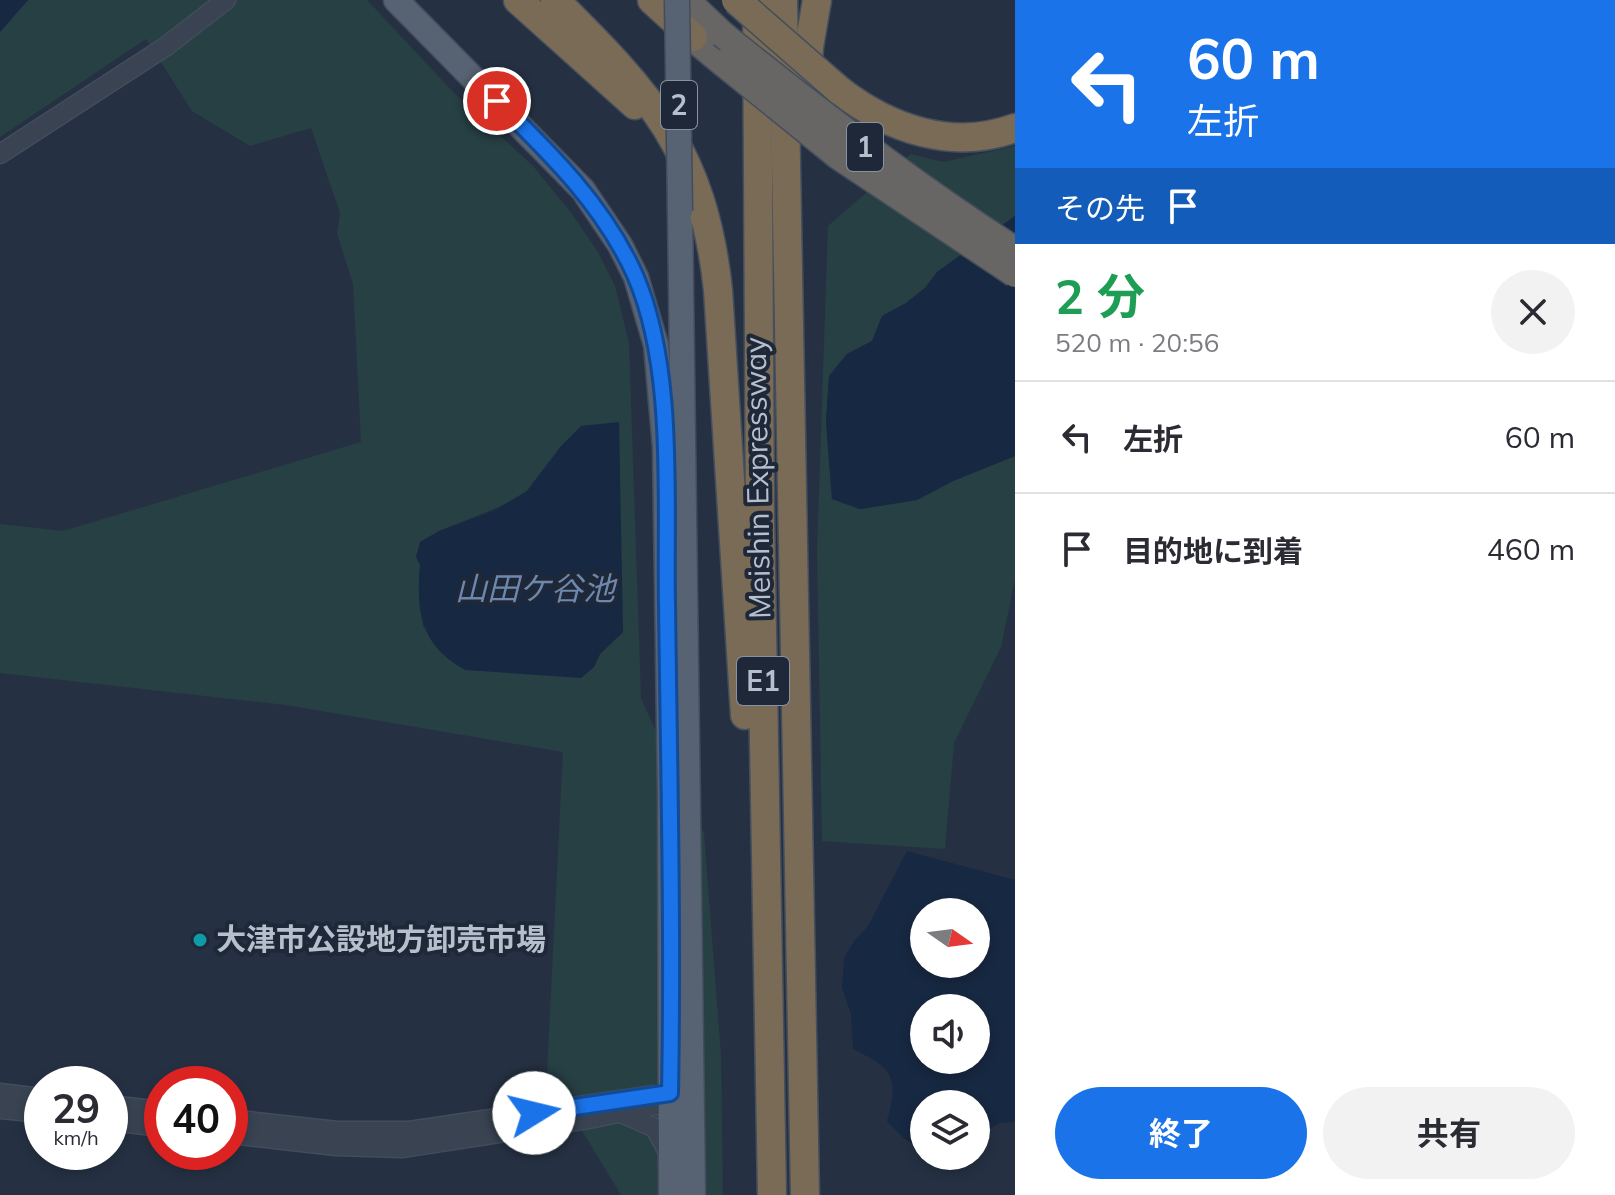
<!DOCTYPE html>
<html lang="ja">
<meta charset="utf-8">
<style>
:root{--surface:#fff;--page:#f2f2f3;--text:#2b2b33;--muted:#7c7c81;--line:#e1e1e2;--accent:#1a73e8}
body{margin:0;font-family:Mulish,"Noto Sans JP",sans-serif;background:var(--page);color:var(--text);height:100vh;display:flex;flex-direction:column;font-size:30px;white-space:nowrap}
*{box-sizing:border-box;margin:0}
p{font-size:26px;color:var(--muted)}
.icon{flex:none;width:44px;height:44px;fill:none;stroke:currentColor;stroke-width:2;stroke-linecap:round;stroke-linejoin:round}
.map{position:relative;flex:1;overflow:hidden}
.details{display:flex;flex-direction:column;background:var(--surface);width:600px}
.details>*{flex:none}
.top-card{background:#1a73e8;color:#fff;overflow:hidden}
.needle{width:52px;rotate:104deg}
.tools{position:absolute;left:910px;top:898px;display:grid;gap:16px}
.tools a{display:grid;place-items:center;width:80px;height:80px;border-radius:50%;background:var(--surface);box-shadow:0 4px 12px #0003;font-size:40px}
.speed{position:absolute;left:24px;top:1066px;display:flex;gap:16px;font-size:40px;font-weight:700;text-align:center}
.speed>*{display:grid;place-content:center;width:104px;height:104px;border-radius:50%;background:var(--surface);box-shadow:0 4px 12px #0003;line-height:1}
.speed small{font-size:20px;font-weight:400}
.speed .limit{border:12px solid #d22;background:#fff;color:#111}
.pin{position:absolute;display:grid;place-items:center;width:68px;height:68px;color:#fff;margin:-34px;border:4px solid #fff;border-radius:50%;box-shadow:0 2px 8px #0007}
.me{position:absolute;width:88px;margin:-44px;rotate:81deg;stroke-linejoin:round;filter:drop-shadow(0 0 6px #0008)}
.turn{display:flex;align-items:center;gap:28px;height:168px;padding:0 40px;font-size:36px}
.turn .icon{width:104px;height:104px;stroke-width:2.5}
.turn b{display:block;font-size:56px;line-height:68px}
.then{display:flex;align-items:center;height:76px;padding:0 40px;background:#0003;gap:16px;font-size:30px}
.round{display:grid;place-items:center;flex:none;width:84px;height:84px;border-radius:42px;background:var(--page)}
.head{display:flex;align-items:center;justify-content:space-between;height:136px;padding:0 40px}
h1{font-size:48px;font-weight:700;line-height:60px;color:#1e9e55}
.cta{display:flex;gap:16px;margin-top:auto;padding:16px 40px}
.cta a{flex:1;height:92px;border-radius:48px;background:var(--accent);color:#fff;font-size:32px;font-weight:700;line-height:92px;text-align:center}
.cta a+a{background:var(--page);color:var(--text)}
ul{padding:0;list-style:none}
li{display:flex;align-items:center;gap:24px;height:112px;padding:0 40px;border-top:2px solid var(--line)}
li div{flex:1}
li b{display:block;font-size:30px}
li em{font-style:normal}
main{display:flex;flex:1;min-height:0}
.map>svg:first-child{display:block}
.green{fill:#274044;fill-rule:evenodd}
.water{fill:#172842;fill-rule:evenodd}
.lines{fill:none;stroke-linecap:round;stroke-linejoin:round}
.tertiary-casing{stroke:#434c5c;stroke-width:21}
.primary-casing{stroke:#434c5c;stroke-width:27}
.trunk-casing{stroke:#444e5d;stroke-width:29}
.motorway-casing{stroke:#444e5d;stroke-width:31}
.tertiary{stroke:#394352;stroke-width:18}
.primary{stroke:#576272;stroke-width:24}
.trunk{stroke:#686664;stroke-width:26}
.motorway{stroke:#796b56;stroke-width:28}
.primary-bridge-casing{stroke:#434c5c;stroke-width:27;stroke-linecap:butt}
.trunk-bridge-casing{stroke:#444e5d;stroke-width:29;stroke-linecap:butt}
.motorway-bridge-casing{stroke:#444e5d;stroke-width:31;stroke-linecap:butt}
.primary-bridge{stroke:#576272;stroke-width:24}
.trunk-bridge{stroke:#686664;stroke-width:26}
.motorway-bridge{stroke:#796b56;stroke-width:28}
.route-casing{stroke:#114b97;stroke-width:20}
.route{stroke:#1a73e8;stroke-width:14}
.culture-dot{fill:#0f9aa8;stroke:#1e2838;stroke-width:3}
.labels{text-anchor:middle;stroke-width:8;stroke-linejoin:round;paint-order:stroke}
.shield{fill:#1e2838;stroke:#8892a0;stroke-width:2}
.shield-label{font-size:28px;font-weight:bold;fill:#b6bfcc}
.street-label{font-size:30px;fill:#b6bfcc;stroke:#1e2838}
.poi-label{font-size:30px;font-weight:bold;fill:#b6bfcc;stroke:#1e2838;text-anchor:start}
.water-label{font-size:32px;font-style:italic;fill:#6e88ad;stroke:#1e2838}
</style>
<main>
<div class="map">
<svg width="1015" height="1195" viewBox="0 0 1015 1195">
<rect width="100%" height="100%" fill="#253143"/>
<g class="green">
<path d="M 28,0 L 367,0 L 454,93 L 533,166 L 572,214 L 598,252 L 615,286 L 629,343 L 641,699 L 704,833 L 721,1055 L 723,1195 L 621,1195 L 547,1073 L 563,752 L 286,705 L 0,673 L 0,524 L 63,531 L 361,442 L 353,284 L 337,233 L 340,213 L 311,128 L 250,146 L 192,111 L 146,39 L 0,137 L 0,32 ZM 545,467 L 623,632 L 600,654 L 594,667 L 423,627 L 420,565 L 439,531 L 511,502 L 527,491 Z"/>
<path d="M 1015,146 L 1015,216 L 937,272 L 925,288 L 906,303 L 882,316 L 872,341 L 847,354 L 829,376 L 826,422 L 832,499 L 860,509 L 917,500 L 953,481 L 1015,456 L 1015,579 L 1001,647 L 954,743 L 945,849 L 822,841 L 817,550 L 828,226 L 911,154 L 943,162 Z"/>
</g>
<g class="water">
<path d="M 0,0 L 28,0 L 0,32 Z"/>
<path d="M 1015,216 L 1015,456 L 953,481 L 917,500 L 860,509 L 832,499 L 826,422 L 829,376 L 847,354 L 872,341 L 882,316 L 906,303 L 925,288 L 937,272 Z"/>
<path d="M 619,422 L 623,632 L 600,654 L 594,667 L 581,678 L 465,670 C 420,645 416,612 420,565 L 416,557 L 420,542 L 439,531 L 493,511 L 527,491 L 561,446 L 581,426 Z"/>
<path d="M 907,851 L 1015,880 L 1015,1122 L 999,1123 L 976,1138 L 976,1104 L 924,1104 L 924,1152 L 901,1136 L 887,1121 C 899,1077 894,1069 853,1049 L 851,1014 L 842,988 L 844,958 L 854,941 L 868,926 ZM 976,912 L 976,964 L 924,964 L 924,912 ZM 976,1008 L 976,1060 L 924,1060 L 924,1008 Z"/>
</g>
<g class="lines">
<g class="tertiary-casing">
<g id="tertiary">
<path d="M 0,154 L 165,47 L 226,0"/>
<path d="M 0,1093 L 42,1098"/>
<path d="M 110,1105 L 162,1111"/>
<path d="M 0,1109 L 42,1113"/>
<path d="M 621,1113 L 655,1128 L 669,1154"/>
<path d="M 230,1119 L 337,1131 L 409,1131 L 654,1095"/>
<path d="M 110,1121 L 162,1127"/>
<path d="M 230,1134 L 336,1146 L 403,1148 L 589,1119 L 681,1100"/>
</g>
</g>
<g class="primary-casing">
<g id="primary">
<path d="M 396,0 L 583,190 L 620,245 L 636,277 L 656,345 L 665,447 L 670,794 L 671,1195"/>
<path d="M 680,211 L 693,1195"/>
</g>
</g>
<g class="trunk-casing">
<g id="trunk">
<path d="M 686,0 L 722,34"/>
<path d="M 676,24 L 723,63"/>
</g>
</g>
<g class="motorway-casing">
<g id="motorway">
<path d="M 518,0 L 635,105"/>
<path d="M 555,0 C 651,95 703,151 718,290 L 745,715"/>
<path d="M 652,0 L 693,37"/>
<path d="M 757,0 L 760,516 L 772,1195"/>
<path d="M 783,0 L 805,1195"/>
<path d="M 839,90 C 889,129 953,151 1015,128"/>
<path d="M 805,122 L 809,47 L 817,0"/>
</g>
</g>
<use href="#tertiary" class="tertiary"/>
<use href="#primary" class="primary"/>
<use href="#trunk" class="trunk"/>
<use href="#motorway" class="motorway"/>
<g class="primary-bridge-casing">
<path id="primary-bridge" d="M 677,0 L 680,211"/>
</g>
<g class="trunk-bridge-casing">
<g id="trunk-bridge">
<path d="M 722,34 C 817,111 912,184 1015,250"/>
<path d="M 723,63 L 838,156 L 1015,274"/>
</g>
</g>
<g class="motorway-bridge-casing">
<path id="motorway-bridge" d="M 736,0 L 839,90"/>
</g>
<use href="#primary-bridge" class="primary-bridge"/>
<use href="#trunk-bridge" class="trunk-bridge"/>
<use href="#motorway-bridge" class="motorway-bridge"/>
</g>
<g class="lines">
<g class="route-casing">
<path id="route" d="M 497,101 C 551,154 604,206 635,275 C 676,369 665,502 667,604 C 669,767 673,930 670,1093 L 534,1113"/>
</g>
<use href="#route" class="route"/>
</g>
<circle class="culture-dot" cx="200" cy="940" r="8"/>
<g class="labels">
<g class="shield">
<rect x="661" y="81" width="36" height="48" rx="6"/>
<rect x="847" y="123" width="36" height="48" rx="6"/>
<rect x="737" y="657" width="52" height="48" rx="6"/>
</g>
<g class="shield-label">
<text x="679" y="115">2</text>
<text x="865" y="157">1</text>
<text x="763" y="691">E1</text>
</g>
<g class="street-label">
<text transform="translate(758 478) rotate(-91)" y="10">Meishin Expressway</text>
</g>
<g class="poi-label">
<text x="216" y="950">大津市公設地方卸売市場</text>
</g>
<g class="water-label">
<text x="535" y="600">山田ケ谷池</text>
</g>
</g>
</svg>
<div class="tools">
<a><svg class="needle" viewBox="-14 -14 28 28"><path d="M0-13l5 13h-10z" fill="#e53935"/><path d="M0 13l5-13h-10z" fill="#7c7c81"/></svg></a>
<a><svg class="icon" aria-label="sound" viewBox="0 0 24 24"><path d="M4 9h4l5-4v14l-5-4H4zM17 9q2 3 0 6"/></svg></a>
<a><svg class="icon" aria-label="layers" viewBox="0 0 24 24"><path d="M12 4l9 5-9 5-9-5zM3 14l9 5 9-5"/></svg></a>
</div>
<div class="speed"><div>29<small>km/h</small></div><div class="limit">40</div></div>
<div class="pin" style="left:497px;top:101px;background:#d93025"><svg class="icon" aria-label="arrive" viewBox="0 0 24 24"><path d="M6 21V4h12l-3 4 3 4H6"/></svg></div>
<svg class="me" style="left:534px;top:1113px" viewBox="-20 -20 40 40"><circle r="19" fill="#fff"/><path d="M0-13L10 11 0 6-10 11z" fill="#1a73e8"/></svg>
</div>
<section class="details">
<div class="top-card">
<div class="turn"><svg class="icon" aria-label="left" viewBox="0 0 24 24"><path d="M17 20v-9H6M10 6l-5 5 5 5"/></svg><div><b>60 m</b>左折</div></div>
<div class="then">その先<svg class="icon" aria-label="arrive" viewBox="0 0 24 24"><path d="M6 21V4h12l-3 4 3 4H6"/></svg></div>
</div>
<div class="head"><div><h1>2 分</h1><p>520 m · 20:56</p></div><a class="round"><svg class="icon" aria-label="close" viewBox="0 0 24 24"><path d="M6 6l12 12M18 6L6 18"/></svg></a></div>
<ul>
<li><svg class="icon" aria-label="left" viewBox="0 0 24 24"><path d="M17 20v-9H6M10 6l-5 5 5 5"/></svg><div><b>左折</b></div><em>60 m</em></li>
<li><svg class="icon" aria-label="arrive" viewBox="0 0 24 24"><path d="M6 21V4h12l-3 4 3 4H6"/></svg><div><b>目的地に到着</b></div><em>460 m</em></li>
</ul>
<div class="cta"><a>終了</a><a>共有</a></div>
</section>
</main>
